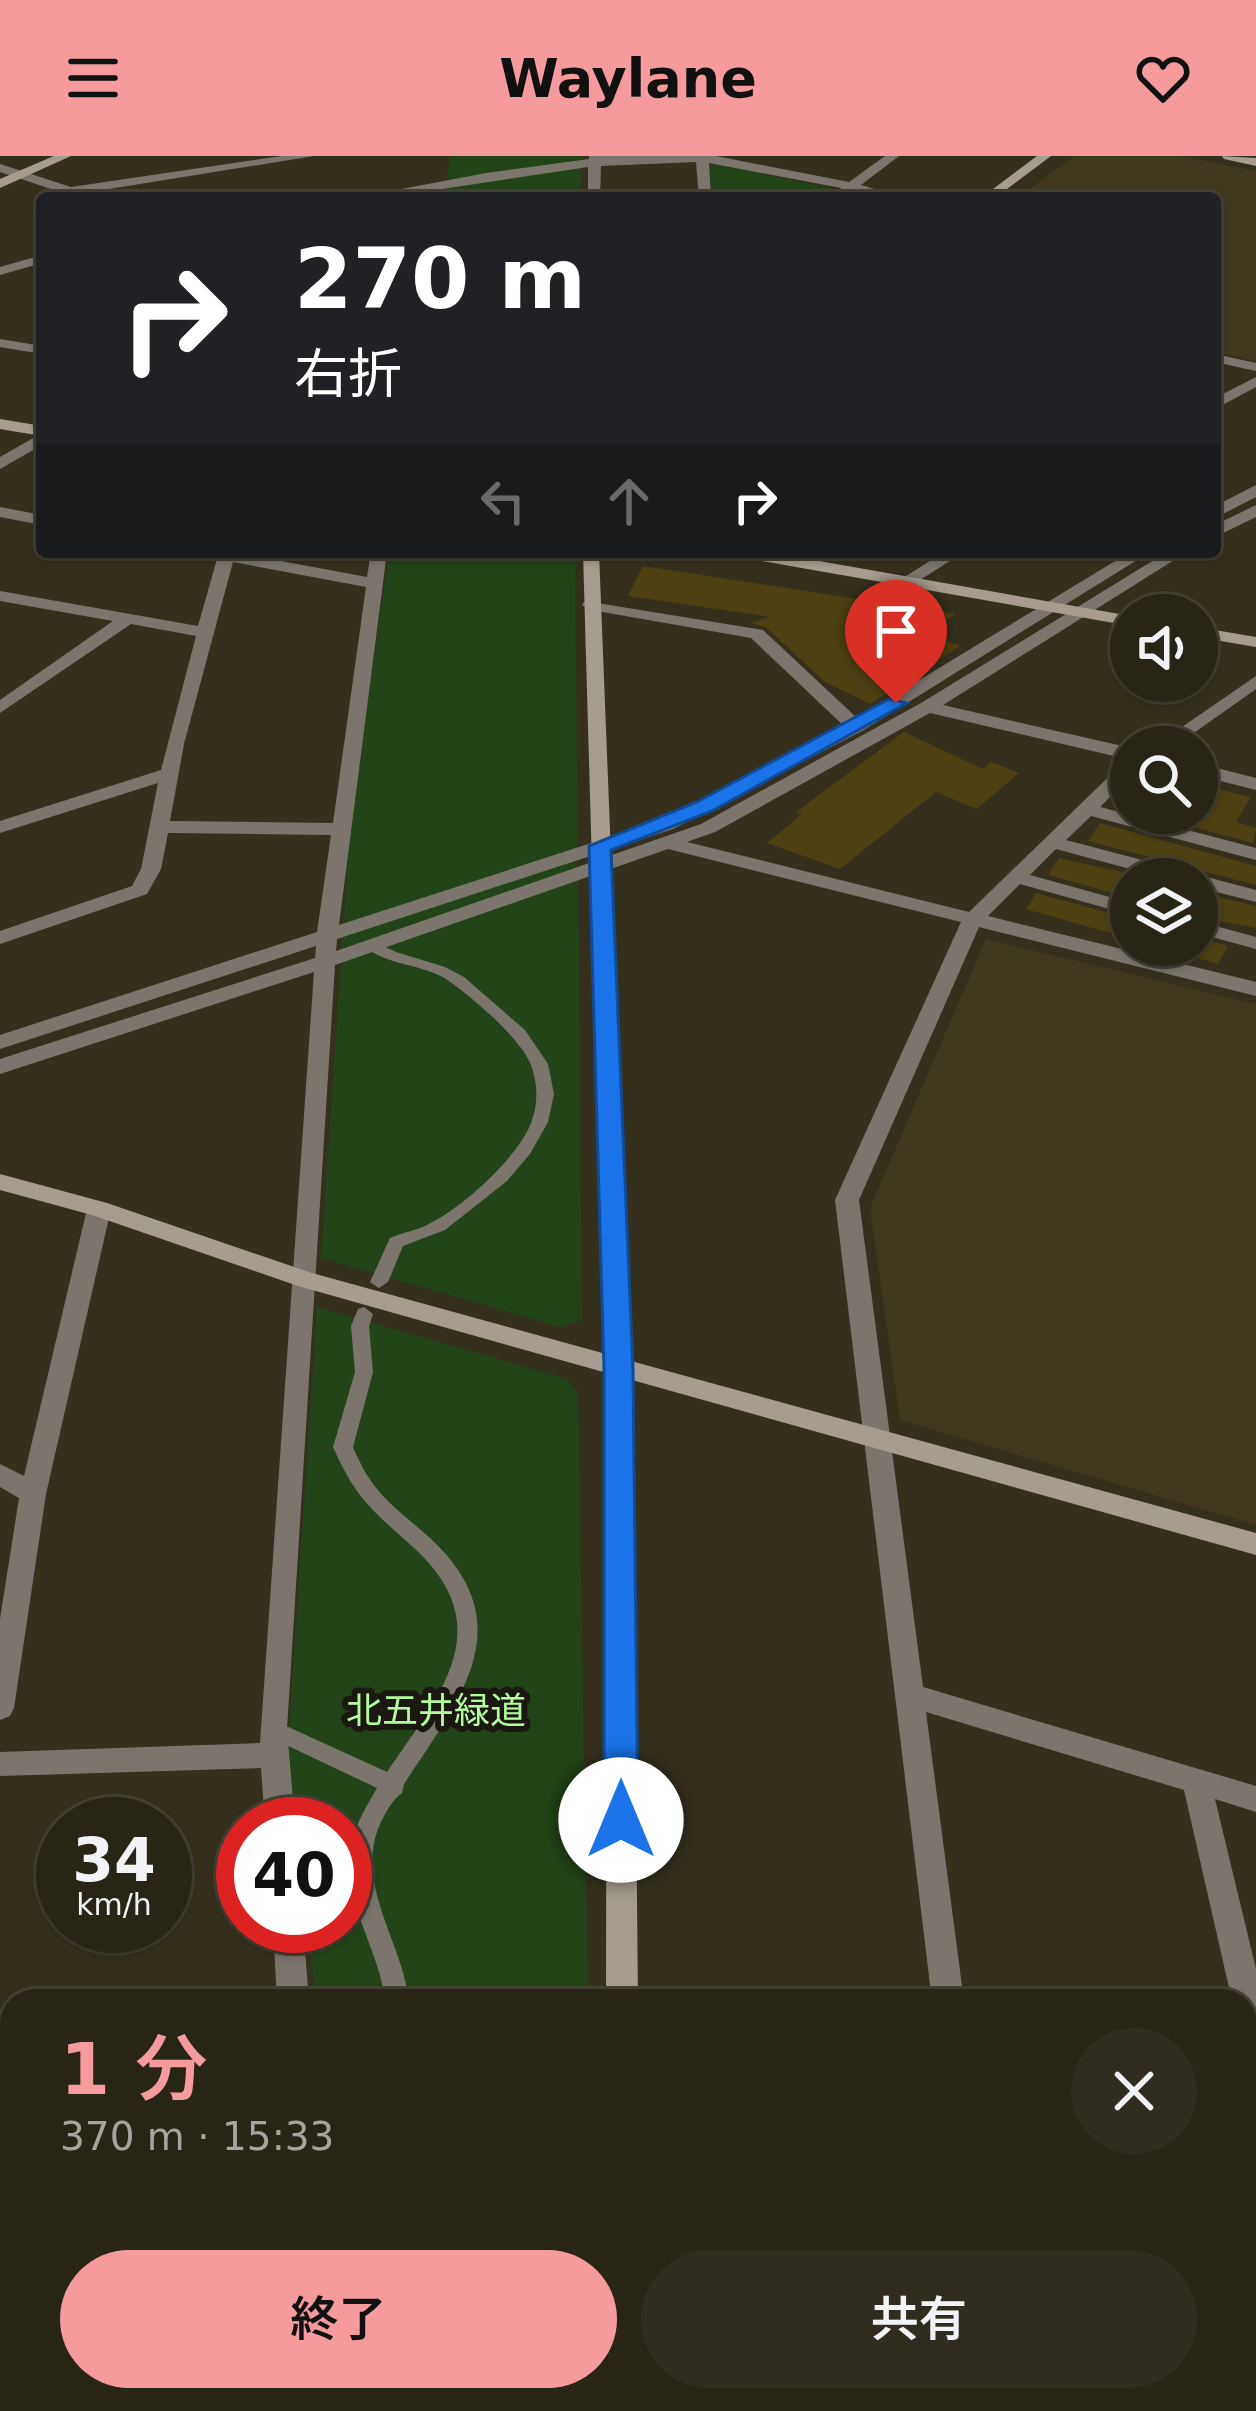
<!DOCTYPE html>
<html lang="ja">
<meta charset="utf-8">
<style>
:root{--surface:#282416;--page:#302c1f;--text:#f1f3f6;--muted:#a5a4a1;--line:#444135;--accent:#f59b9e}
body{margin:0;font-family:"DejaVu Sans","Noto Sans JP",sans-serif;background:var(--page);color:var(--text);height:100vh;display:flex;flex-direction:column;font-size:45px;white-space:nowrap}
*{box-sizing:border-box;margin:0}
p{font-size:39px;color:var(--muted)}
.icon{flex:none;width:66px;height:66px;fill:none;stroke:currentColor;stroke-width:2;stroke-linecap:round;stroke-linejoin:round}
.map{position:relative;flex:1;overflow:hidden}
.drawer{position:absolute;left:0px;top:1833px;width:1257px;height:423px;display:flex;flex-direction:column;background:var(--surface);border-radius:36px 36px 0 0;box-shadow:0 3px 9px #0004,0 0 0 3px var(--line)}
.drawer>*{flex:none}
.banner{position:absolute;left:36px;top:36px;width:1185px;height:366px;border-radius:12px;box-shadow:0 3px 9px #0004,0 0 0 3px var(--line);background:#202124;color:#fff;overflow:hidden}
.buttons{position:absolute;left:1110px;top:438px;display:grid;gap:24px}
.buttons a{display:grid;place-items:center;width:108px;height:108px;border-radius:50%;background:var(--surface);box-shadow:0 3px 9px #0004,0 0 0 3px var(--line);font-size:60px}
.speed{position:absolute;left:36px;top:1641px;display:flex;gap:24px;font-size:60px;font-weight:700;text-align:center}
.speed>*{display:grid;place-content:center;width:156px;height:156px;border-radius:50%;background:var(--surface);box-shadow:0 3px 9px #0004,0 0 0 3px var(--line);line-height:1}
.speed small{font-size:30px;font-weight:400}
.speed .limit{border:18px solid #d22;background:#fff;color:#111}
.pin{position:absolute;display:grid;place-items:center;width:102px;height:102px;color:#fff;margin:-123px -51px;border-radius:50% 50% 50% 0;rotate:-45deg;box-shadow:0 0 12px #0007}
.pin .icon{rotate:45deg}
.me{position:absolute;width:132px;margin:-66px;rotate:0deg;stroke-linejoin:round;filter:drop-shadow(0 0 9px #0008)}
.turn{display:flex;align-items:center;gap:42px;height:252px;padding:0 60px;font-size:54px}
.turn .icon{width:156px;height:156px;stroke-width:2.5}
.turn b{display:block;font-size:84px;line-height:102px}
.lanes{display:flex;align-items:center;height:114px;padding:0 60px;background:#0003;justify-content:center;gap:60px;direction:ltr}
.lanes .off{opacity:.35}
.round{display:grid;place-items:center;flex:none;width:126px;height:126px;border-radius:63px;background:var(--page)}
.summary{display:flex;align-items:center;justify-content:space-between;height:204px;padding:0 60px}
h1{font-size:72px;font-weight:600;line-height:90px;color:var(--accent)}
.primary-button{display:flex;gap:24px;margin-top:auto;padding:24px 60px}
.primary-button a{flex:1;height:138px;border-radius:72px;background:var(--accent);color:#111;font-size:48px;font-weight:600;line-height:138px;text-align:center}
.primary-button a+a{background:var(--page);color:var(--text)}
header{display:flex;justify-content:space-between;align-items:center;height:156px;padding:0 60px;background:var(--accent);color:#111;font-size:54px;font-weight:600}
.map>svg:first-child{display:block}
.built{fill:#403920}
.green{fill:#234418}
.building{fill:#4d4011}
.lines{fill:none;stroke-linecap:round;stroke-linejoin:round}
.lane{fill:#7b756e;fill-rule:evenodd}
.street{fill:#7b756e;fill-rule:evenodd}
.secondary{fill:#a69c90;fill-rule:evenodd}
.route{fill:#1a73e8;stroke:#114b97;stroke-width:3}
.labels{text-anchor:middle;stroke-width:12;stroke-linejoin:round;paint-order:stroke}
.park-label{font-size:36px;fill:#b4fb9f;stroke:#1a1810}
</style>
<header><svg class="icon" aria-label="menu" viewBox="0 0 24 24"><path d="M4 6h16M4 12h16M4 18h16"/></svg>Waylane<svg class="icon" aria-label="heart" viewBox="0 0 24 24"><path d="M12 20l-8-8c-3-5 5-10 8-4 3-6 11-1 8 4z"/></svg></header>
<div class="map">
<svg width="1256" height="2255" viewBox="0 0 1256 2255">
<rect width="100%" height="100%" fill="#35301e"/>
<g class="built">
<path d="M 1075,0 L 1180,0 L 1256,15 L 1256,205 L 1215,196 L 1215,42 L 1017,42 Z"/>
<path d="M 986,783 L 1256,848 L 1256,1369 L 900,1264 L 870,1052 Z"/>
</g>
<g class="green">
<path d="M 450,0 L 582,0 L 581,42 L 444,42 Z"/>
<path d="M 716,8 L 829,32 L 830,36 L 823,42 L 712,42 L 709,10 Z"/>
<path d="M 389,396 L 575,396 L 582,1164 L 560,1171 L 321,1102 L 350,670 Z"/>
<path d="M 317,1151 L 567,1223 L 578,1237 L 588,1845 L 316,1845 L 307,1770 L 345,1770 L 345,1668 L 294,1668 L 287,1604 Z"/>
<path d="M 288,2244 L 589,2244 L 589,2255 L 287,2255 Z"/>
</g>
<g class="building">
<path d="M 643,410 L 956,458 L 927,476 L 960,490 L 870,548 L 825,526 L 766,471 L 750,467 L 770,461 L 628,440 Z"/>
<path d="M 904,576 L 983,613 L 991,606 L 1019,617 L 977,653 L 936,636 L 840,713 L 767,687 L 802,658 L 796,656 Z"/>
<path d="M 1197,628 L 1251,641 L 1236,666 L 1256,672 L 1253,687 L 1141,657 L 1197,657 Z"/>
<path d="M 1100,667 L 1256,710 L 1256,729 L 1088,685 Z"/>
<path d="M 1059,702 L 1131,718 L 1131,742 L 1048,719 Z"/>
<path d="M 1197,736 L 1256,750 L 1256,772 L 1197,761 Z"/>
<path d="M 1036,737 L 1131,763 L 1131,783 L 1026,753 Z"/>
<path d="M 1197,782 L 1228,790 L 1218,808 L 1184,798 L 1189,789 L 1197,789 Z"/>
</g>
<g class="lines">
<g class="lane">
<path d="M 372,785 L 396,796 L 445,811 L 464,821 L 525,874 L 548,908 L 554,938 L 548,966 L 530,998 L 507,1025 L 445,1074 L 403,1090 L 388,1126 L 379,1132 L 370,1126 L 390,1082 C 401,1077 414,1075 425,1070 C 460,1054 517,1003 531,967 C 538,949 538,930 532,912 C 524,885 473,842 449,825 C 424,807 388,811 364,790 Z"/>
<path d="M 364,1151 L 373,1158 L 369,1170 L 373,1216 L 353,1291 C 373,1339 393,1349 430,1382 C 524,1469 459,1544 404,1628 L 402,1637 C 392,1644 386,1656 380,1668 C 354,1729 402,1784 409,1845 L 385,1845 C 380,1792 337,1739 352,1685 C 357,1666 367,1649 377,1632 L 265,1579 L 262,1573 L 265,1567 L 273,1564 L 387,1616 C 440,1538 501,1471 413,1391 C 372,1354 356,1343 333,1291 L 355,1216 L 351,1170 L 358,1153 Z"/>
</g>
<g class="street">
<path d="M 282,0 L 314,0 L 78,38 L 81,42 L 68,42 L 63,37 L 0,16 L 0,8 L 71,31 Z"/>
<path d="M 589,0 L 716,0 L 849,26 L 885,0 L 899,0 L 861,29 L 905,42 L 882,42 L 854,35 L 843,41 L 837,37 L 841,32 L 709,7 L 711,42 L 699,42 L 696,6 L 601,10 L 600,42 L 588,42 L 588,11 L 383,42 L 354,42 L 486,17 L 589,3 Z"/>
<path d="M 42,99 L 42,107 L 0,119 L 0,111 Z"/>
<path d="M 0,183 L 42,190 L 42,198 L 0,191 Z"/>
<path d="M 1215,198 L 1256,207 L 1256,215 L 1215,206 Z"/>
<path d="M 1256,221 L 1256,231 L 1215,253 L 1215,242 Z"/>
<path d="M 42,277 L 42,289 L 0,313 L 0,301 Z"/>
<path d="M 1256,329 L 1256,341 L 1215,362 L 1215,350 Z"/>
<path d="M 1256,349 L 1256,361 L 1215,381 L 1215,369 Z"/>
<path d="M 0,351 L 42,359 L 42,369 L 0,361 Z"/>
<path d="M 198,396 L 233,396 L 367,421 L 371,396 L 387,396 L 339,769 L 659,665 L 844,570 L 751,482 L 591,454 L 582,449 L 585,445 L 763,474 L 857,562 L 1130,396 L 1150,396 L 862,575 L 673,673 L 337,783 L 336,795 L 701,668 L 921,547 L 1167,396 L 1187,396 L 943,549 L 1131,592 L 1131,604 L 930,557 L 715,676 L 687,686 L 969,756 L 1124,606 L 1131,604 L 1131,620 L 1100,651 L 1256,692 L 1256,704 L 1091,660 L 1066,684 L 1256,734 L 1256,746 L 1197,731 L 1197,723 L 1167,723 L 1056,693 L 1030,719 L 1131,747 L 1131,759 L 1020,728 L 988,760 L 1256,826 L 1256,840 L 979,771 L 859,1044 L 923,1531 L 1256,1630 L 1256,1656 L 1215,1643 L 1256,1813 L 1256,1894 L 1245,1890 L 1245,1845 L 1232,1845 L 1184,1634 L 926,1556 L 964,1845 L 932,1845 L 835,1044 L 961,766 L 668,693 L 335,809 L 287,1573 L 295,1668 L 265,1668 L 261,1612 L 0,1620 L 0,1596 L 260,1587 L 314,816 L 0,918 L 0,903 L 315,802 L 316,790 L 0,893 L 0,879 L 317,776 L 331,679 L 168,677 L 161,713 L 147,738 L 0,788 L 0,775 L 132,730 L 141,713 L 158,627 L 0,677 L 0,665 L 161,614 L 196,480 L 131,468 L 0,557 L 0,544 L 113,465 L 0,445 L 0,435 L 198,470 L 217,403 ZM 233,406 L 366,431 L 333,667 L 170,665 L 184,588 Z"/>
<path d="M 944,396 L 964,396 L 909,431 L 895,427 Z"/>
<path d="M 1256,520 L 1256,533 L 1174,591 L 1153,591 Z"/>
<path d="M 1197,607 L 1256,622 L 1256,634 L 1197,619 Z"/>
<path d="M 1197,765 L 1256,781 L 1256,793 L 1197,777 Z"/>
<path d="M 99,1045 L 111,1053 L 46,1338 L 14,1552 L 10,1560 L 0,1564 L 0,1463 L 19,1342 L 0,1331 L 0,1308 L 24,1320 L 87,1053 Z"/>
<path d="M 273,1770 L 303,1770 L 309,1845 L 277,1845 Z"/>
<path d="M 12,2230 L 12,2244 L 39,2244 L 34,2255 L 0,2255 L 0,2239 Z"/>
<path d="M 246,2244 L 282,2244 L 281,2255 L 245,2255 Z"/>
<path d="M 978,2244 L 1014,2244 L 1015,2255 L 979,2255 Z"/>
</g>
<g class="secondary">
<path d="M 54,0 L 71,0 L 0,32 L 0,23 Z"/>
<path d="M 1037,0 L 1051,0 L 995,42 L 981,42 Z"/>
<path d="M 1222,0 L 1256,2 L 1256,10 L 1224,3 Z"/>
<path d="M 0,263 L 42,270 L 42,280 L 0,273 Z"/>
<path d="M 583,396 L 599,396 L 631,1205 L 1256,1377 L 1256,1399 L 632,1224 L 638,1845 L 606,1845 L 607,1217 L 298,1130 L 92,1059 L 0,1034 L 0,1018 L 107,1047 L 312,1117 L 606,1198 Z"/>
<path d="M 732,396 L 768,396 L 1131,460 L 1131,470 L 740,401 Z"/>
<path d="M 1197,471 L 1256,481 L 1256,491 L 1197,481 Z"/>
<rect x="598" y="2244" width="36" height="11"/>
</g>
</g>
<path class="route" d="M 889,543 L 907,547 L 712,655 L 611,694 L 633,1213 L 638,1664 L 633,1675 L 621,1679 L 609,1675 L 604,1664 L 604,1213 L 589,690 L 697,646 Z"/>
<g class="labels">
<g class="park-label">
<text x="436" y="1567">北五井緑道</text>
</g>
</g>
</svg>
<div class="buttons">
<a><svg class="icon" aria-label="sound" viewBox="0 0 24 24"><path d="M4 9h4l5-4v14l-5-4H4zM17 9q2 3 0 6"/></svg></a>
<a><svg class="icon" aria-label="search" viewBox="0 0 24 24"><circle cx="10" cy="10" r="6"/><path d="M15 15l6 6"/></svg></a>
<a><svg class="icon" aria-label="layers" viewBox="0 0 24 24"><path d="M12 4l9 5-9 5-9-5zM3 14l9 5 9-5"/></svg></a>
</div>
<div class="speed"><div>34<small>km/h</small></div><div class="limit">40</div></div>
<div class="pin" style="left:896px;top:547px;background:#d93025"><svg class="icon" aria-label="arrive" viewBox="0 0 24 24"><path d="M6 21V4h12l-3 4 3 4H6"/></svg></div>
<svg class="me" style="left:621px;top:1664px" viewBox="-20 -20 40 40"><circle r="19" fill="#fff"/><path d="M0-13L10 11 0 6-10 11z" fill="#1a73e8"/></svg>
<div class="banner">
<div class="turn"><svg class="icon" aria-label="right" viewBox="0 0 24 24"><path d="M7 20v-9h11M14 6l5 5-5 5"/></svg><div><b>270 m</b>右折</div></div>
<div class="lanes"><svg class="icon off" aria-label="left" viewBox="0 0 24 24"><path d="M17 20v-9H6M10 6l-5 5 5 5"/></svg><svg class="icon off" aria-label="ahead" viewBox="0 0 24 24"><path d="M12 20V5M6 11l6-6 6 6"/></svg><svg class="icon" aria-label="right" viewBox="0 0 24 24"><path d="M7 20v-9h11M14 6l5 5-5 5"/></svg></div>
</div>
<section class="drawer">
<div class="summary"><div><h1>1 分</h1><p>370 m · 15:33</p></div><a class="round"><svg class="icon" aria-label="close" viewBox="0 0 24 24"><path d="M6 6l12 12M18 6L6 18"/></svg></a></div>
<div class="primary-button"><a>終了</a><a>共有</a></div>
</section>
</div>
